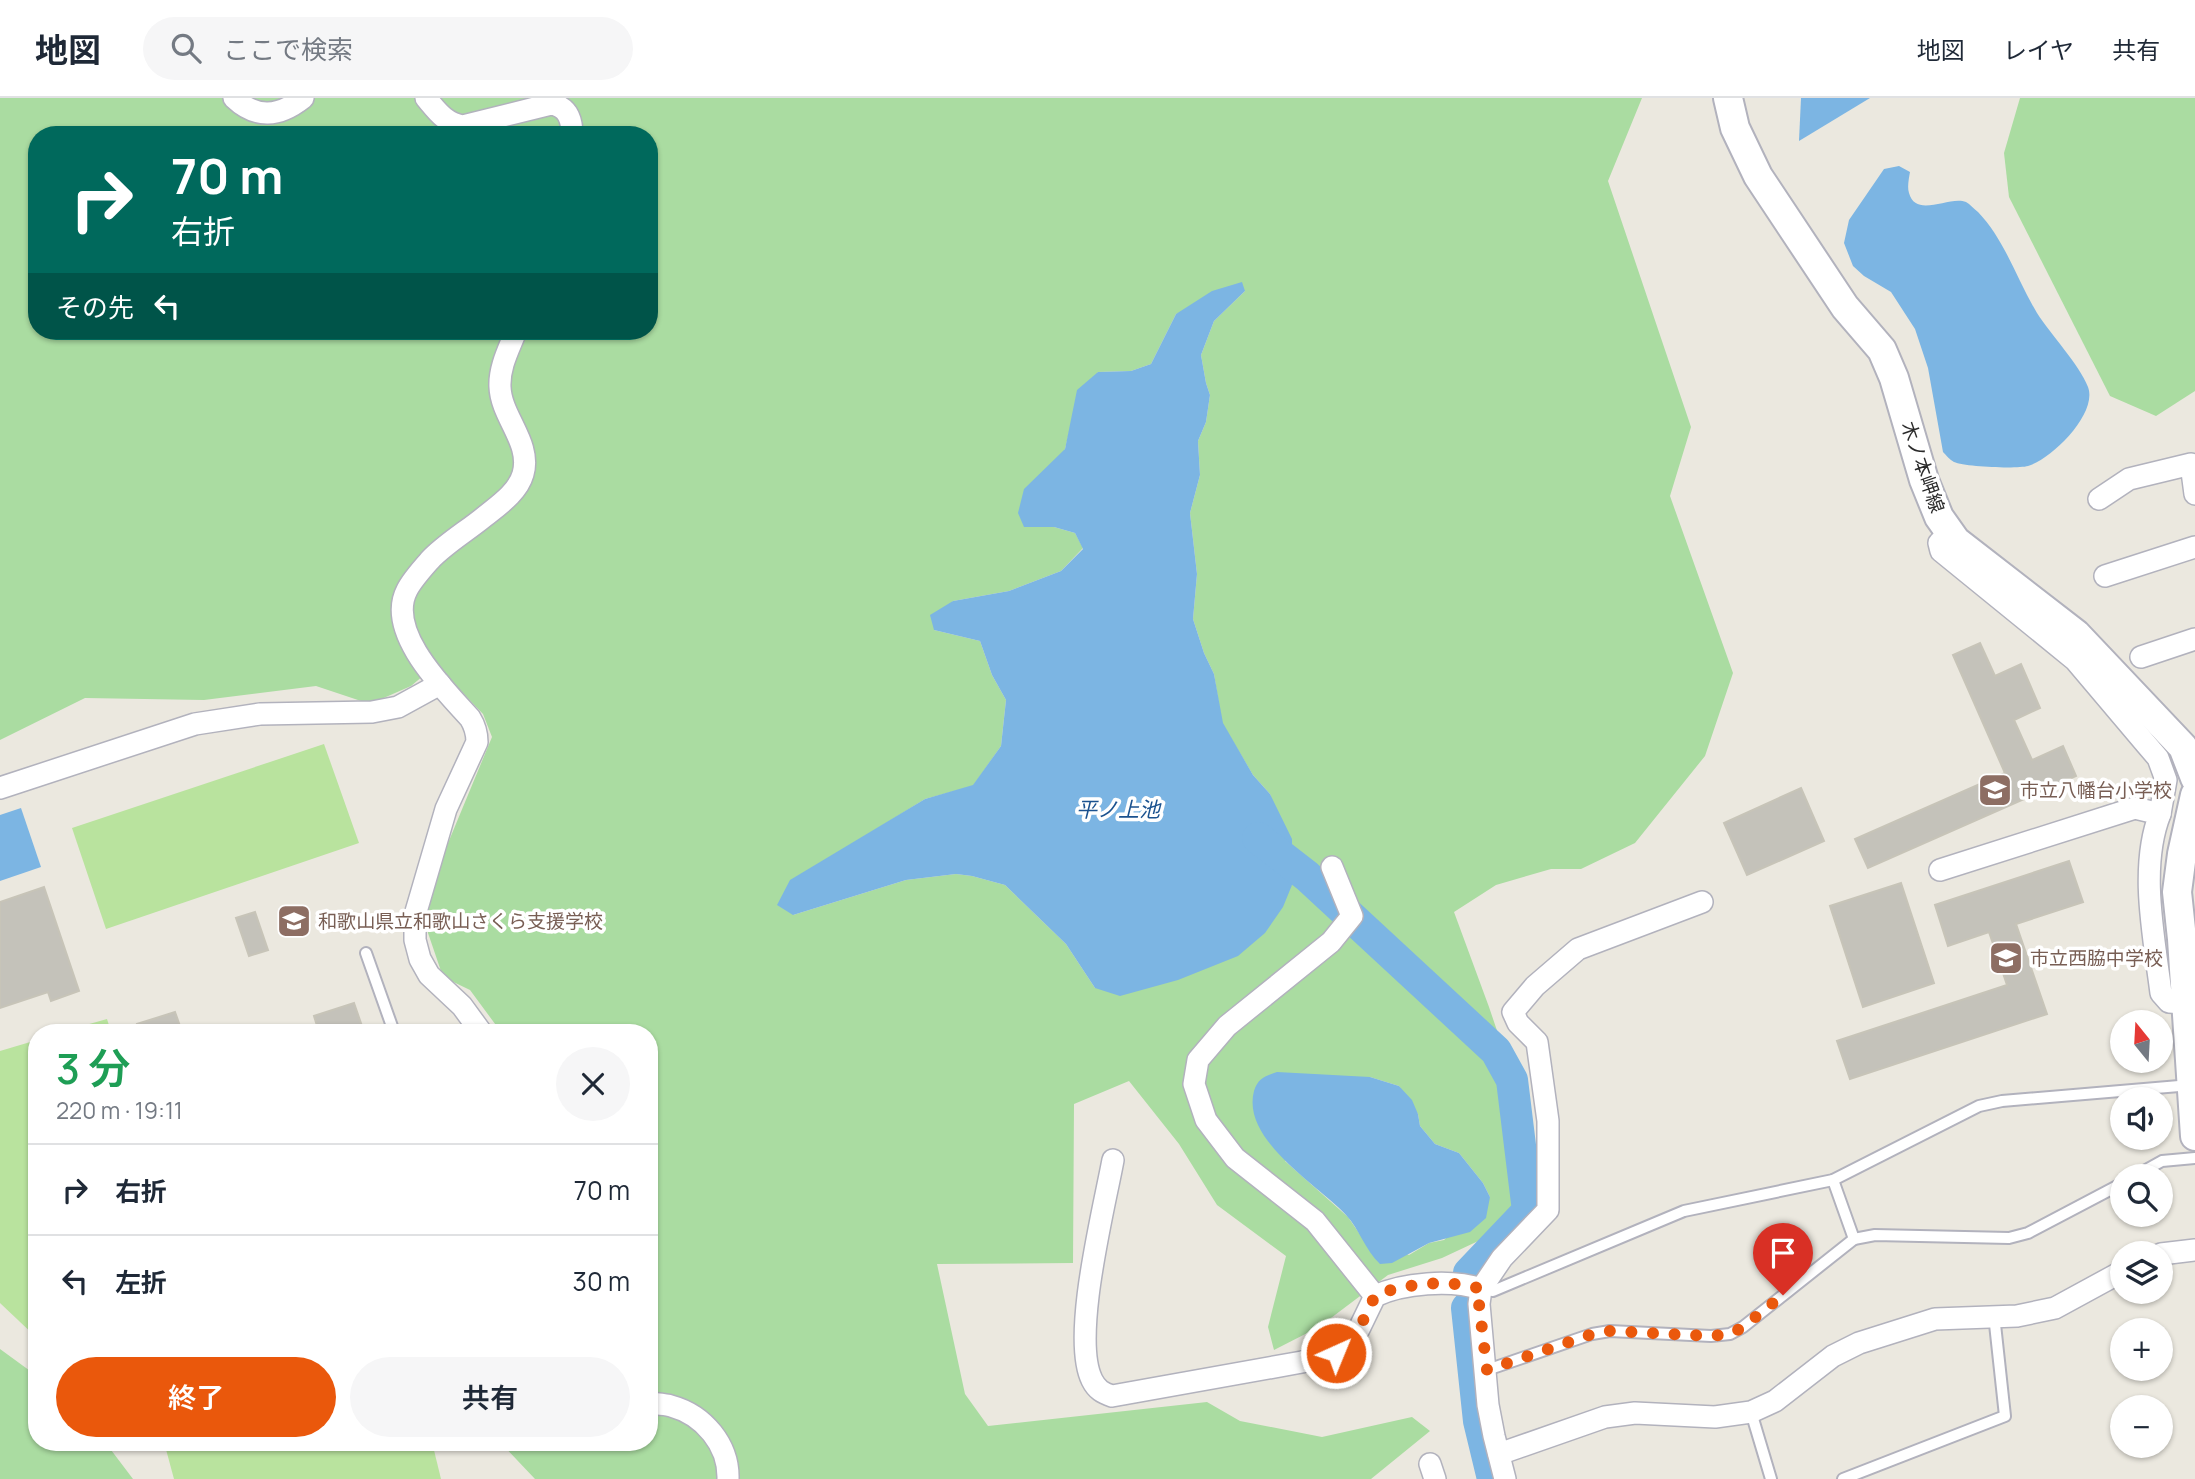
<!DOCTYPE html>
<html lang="ja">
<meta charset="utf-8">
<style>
:root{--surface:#fff;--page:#f6f6f7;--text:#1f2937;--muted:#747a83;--line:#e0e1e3;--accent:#ea580c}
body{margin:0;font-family:Manrope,"Noto Sans JP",sans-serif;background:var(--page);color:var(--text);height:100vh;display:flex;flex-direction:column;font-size:26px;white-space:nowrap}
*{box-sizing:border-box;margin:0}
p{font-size:23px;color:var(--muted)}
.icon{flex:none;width:38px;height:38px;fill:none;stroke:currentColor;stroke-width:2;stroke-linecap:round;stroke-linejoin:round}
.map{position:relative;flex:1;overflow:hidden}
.details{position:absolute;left:28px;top:926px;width:630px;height:427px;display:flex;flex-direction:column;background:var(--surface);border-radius:28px;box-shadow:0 2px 5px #0004}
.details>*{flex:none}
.guide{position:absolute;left:28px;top:28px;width:630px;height:214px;border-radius:28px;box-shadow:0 2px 5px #0004;background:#00695c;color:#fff;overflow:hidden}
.needle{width:46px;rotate:342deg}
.buttons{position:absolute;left:2110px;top:912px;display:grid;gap:14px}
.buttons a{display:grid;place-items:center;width:63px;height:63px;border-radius:50%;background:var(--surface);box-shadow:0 2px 5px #0004;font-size:35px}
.pin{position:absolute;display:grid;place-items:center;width:60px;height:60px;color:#fff;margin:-72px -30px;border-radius:50% 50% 50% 0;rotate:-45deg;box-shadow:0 0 7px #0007}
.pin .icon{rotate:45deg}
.me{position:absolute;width:77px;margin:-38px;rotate:44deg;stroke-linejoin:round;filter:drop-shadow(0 0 5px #0008)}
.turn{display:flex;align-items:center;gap:24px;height:147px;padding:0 28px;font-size:32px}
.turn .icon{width:91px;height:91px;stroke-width:2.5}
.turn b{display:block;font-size:49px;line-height:60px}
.then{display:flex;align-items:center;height:66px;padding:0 28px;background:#0003;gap:14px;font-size:26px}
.round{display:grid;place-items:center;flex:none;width:74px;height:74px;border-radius:37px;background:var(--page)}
.summary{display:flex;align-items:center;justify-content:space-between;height:119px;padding:0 28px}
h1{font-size:42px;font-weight:600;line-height:52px;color:#1e9e55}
.cta{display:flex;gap:14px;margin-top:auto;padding:14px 28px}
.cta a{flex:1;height:80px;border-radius:42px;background:var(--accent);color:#fff;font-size:28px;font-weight:600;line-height:80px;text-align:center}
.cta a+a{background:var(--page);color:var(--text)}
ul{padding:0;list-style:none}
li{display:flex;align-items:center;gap:21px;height:91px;padding:0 28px;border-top:2px solid var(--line)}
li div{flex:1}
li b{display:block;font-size:26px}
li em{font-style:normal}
header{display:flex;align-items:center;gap:42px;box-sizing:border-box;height:98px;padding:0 35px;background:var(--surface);border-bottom:2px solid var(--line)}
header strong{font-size:33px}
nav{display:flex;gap:38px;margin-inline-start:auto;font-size:24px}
.search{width:490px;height:63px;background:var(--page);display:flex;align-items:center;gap:18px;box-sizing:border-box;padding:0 24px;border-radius:38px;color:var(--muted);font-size:26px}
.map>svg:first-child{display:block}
.green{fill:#aadca1;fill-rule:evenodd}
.pitch{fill:#b9e39e}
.water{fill:#7cb5e3}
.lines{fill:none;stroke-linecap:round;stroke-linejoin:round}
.river{stroke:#7cb5e3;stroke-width:32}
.building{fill:#c4c2ba;stroke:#c7c4b8;stroke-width:2}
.lane-casing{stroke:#b2b2bd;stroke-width:14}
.street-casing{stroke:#b2b2bd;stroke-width:24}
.secondary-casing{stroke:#b2b2bd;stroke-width:32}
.lane{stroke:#fff;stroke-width:10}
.street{stroke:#fff;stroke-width:21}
.secondary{stroke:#fff;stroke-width:28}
.route{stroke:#ea580c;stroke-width:12;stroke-dasharray:0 21.6}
.labels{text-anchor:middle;stroke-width:7;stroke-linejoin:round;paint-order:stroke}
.street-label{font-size:19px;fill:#2b2b2b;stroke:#fff}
.education-label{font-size:19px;fill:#785e54;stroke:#fff;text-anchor:start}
.water-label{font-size:21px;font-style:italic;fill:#1b528f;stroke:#fff}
</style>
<header>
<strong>地図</strong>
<div class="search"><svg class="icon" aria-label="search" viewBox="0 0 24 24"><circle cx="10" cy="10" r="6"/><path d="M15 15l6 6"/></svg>ここで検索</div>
<nav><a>地図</a><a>レイヤ</a><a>共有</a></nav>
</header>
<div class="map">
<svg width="2195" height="1381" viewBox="0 0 2195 1381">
<rect width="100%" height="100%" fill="#ebe8df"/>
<g class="green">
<path d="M 0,0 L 1642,0 L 1608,83 L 1691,329 L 1670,398 L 1733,575 L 1705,658 L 1635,745 L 1581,771 L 1551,771 L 1496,787 L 1454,814 L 1489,909 L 1530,1030 L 1521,1123 L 1442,1160 L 1388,1177 L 1319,1229 L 1274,1252 L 1268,1229 L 1286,1158 L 1217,1107 L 1179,1046 L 1129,983 L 1074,1006 L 1073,1165 L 937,1166 L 965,1296 L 988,1328 L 1207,1304 L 1240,1323 L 1322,1339 L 1412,1319 L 1430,1333 L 1371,1381 L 535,1381 L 500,1344 L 649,1344 L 649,934 L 501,934 L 470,892 L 443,879 L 428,835 L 426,811 L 441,762 L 492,639 L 483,616 L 436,567 L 411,588 L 370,606 L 316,588 L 204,602 L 85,600 L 0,642 ZM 37,37 L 649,37 L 649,233 L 37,233 ZM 1245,193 L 1214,223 L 1201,257 L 1206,285 L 1210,297 L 1206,324 L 1198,343 L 1200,377 L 1190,415 L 1197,476 L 1193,521 L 1204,555 L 1214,576 L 1222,625 L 1253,677 L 1270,696 L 1291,765 L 1292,787 L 1095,890 L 1066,846 L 1005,787 L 972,778 L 956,776 L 906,782 L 793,817 L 870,735 L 925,701 L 973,688 L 1001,648 L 1006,602 L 992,577 L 980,543 L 934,532 L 953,503 L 1009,493 L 1061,473 L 1083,450 L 1075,435 L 1054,429 L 1024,429 L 1065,351 L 1071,326 L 1098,274 L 1131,273 L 1151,266 L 1176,216 ZM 1370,979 L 1399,988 L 1418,1016 L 1420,1028 L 1435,1046 L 1459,1055 L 1483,1085 L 1490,1099 L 1444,1142 L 1429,1145 L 1409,1157 L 1359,1135 L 1348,1119 L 1285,1063 Z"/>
<path d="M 2020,0 L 2195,0 L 2195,293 L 2156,318 L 2110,298 L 2009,99 L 2004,55 Z"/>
<path d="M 0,1251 L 37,1278 L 37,1344 L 105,1344 L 133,1381 L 0,1381 Z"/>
</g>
<g class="pitch">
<path d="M 324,646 L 359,745 L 106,831 L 72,730 Z"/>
<path d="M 107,921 L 111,934 L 61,934 Z"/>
<path d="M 37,942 L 37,1240 L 0,1205 L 0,953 Z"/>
<path d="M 164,1344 L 432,1344 L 441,1381 L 174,1381 Z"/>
</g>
<g class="water">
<path d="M 1801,0 L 1870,0 L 1799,43 Z"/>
<path d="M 1899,68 L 1910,74 C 1909,80 1907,89 1909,95 C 1916,121 1950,97 1966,104 C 1970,106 1974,111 1978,114 C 2005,142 2017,182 2037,215 C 2051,237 2079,266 2088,289 C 2098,315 2052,361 2028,368 C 2017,371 1965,369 1954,364 C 1950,362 1946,357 1943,354 L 1928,270 L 1915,231 L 1891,194 L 1864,178 L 1853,168 L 1844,145 L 1849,122 L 1884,71 Z"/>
<path d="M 1242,184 L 1245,193 L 1214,223 L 1201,257 L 1206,285 L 1210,297 L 1206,324 L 1198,343 L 1200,377 L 1190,415 L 1197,476 L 1193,521 L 1204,555 L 1214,576 L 1223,625 L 1253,677 L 1270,696 L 1292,741 L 1292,787 L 1283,809 L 1265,835 L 1238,858 L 1178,882 L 1120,898 L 1095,890 L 1066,846 L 1005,787 L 972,778 L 956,776 L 906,782 L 793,817 L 777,807 L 790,782 L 925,701 L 973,687 L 1001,648 L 1006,602 L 992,577 L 980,543 L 934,532 L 930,517 L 953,503 L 1009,493 L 1061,473 L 1083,451 L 1075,435 L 1054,429 L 1024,429 L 1018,415 L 1024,391 L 1065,351 L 1077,292 L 1098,274 L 1131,273 L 1151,266 L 1176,216 L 1212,193 Z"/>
<path d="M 21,710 L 41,769 L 0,783 L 0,717 Z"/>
<path d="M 1277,974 L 1370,979 L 1399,988 L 1412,1002 L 1418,1016 L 1420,1028 L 1435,1046 L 1459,1055 L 1483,1085 L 1490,1099 L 1486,1120 L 1470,1134 L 1429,1145 L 1392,1165 L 1380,1166 C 1365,1152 1360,1132 1346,1117 C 1318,1087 1241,1042 1254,993 C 1258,980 1265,978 1277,974 Z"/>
</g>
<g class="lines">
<g class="river">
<path d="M 1258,740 L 1307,778 L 1496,953 L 1512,982 L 1528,1113 L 1469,1175"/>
<path d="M 1467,1210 L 1479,1323 L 1493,1381"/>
</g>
</g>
<g class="building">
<path d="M 1980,545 L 1995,578 L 2021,566 L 2040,610 L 2014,622 L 2032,662 L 2063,648 L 2076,678 L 1868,770 L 1855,741 L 2005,675 L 1953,557 Z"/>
<path d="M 1801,690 L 1824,743 L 1747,777 L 1724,725 Z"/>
<path d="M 2069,763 L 2083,804 L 2016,826 L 2047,916 L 1850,981 L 1837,943 L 2007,887 L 1989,834 L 1948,848 L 1935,807 Z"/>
<path d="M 1901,785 L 1934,885 L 1863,909 L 1830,808 Z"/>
<path d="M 44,789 L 79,893 L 51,903 L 48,894 L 0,910 L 0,804 Z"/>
<path d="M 255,814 L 268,852 L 249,858 L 236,820 Z"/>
<path d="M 354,905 L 364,934 L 319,934 L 314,918 Z"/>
<path d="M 175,914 L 180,928 L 159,934 L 139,934 L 137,926 Z"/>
</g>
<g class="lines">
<g class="lane-casing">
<g id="lane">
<path d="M 366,855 L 394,934"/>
<path d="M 2135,1078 L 2162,1063 L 2195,1060"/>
<path d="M 1833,1082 L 1854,1141 L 1875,1137 L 2009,1140 L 2028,1135 L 2123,1085"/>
<path d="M 1481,1191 L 1493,1193 L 1684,1113 L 1833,1082 L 1979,1008 L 2002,1003 L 2191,987"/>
<path d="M 1487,1272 L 1592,1236 L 1610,1233 L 1711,1238 L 1730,1236 L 1743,1229 L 1854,1141"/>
<path d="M 1751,1314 L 1771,1381"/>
<path d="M 1843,1381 L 2005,1318 L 1994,1217"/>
</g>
</g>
<g class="street-casing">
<g id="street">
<path d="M 234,0 C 256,21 279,19 303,0"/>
<path d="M 426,0 C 437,13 445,25 463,28 L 551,6 C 568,9 572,21 572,37"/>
<path d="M 2099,401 L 2129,381 L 2191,366 L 2195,396"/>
<path d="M 1950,434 L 1939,445 L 1941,453 L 2075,562 L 2146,646 L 2158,660 L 2166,682 L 2160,716"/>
<path d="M 2105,478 L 2195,449"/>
<path d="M 2141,559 L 2195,541"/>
<path d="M 0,690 L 195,626 L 260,616 L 372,614 L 398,609 L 440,586"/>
<path d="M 1332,769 L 1352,818 L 1331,844 L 1227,928 L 1198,962 L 1194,986 L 1206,1022 L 1235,1060 L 1315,1123 L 1375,1198"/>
<path d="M 1940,772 L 2135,710 L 2160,716 C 2139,769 2154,839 2161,895 L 2169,904 L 2185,905"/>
<path d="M 481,934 L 462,908 L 429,877 L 420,861 L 415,842 L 415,817 L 446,711 L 477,644 C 477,634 475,628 470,620 C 445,592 385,534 407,492 C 412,482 422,471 430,462 C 445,446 467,433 484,419 C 499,407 518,394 523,376 C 532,345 501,319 500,289 C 499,269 509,251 516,233"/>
<path d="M 1113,1062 C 1104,1111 1071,1240 1092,1282 C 1097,1292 1103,1295 1112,1298 L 1302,1264 L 1336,1255 L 1359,1231 L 1375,1198 C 1403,1185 1451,1181 1481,1191"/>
<path d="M 2161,1156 L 2195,1152"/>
<path d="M 649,1305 C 656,1306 664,1306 671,1308 C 704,1317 729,1347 728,1381"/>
<path d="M 1499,1356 L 1605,1319 L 1635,1315 L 1715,1319 L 1751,1314 L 1775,1303 L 1833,1258 L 1859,1245 L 1935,1221 L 2017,1218 L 2055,1210 L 2123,1173"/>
<path d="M 1430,1366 L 1435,1381"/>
<path d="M 1505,1381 L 1494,1338 L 1488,1307 L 1479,1206 L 1481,1191 L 1502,1160 L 1548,1112 L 1548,1023 L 1537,944 L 1518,925 L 1513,914 L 1535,888 L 1578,851 L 1702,804"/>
</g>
</g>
<g class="secondary-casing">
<g id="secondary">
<path d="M 1728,0 L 1735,30 L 1758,78 L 1845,209 L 1882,252 L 1894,280 L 1924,382 L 1939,419 L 1956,443 L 2076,536 L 2183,649 L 2195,680"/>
<path d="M 2195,697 L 2182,756 L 2177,794 L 2182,841 L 2195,1038"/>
</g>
</g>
<use href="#lane" class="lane"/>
<use href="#street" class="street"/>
<use href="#secondary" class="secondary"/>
</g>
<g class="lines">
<path class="route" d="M 1336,1255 L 1359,1231 L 1375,1198 C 1403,1185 1451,1181 1481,1191 L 1479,1206 L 1487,1272 L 1592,1236 L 1610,1233 L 1711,1238 L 1730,1236 L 1743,1229 L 1783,1197"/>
</g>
<defs>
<g id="school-square" transform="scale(1.75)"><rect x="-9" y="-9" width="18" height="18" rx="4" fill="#8d6e63" stroke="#fff"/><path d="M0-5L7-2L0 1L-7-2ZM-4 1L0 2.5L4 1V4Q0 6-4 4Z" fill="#fff"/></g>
</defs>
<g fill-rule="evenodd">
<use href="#school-square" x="1995" y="692"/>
<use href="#school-square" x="294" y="823"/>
<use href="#school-square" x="2006" y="860"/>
</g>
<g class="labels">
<g class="street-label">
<text transform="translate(1923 369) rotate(71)" y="7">木ノ本岬線</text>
</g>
<g class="education-label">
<text x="2020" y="699">市立八幡台小学校</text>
<text x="318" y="830">和歌山県立和歌山さくら支援学校</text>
<text x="2030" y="867">市立西脇中学校</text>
</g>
<g class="water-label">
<text x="1118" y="719">平ノ上池</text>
</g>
</g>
</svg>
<div class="buttons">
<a><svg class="needle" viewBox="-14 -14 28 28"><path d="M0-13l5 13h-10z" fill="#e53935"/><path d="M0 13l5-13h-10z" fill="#747a83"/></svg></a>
<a><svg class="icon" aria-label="sound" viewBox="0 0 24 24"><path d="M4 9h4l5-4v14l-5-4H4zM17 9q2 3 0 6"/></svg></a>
<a><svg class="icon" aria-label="search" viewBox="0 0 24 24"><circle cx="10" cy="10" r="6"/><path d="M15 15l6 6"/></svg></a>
<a><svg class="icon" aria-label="layers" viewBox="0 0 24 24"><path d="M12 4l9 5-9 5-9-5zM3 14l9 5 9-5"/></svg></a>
<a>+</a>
<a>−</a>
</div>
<div class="pin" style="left:1783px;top:1197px;background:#d93025"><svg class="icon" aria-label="arrive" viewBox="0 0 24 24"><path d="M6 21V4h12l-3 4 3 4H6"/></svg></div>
<svg class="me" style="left:1336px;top:1255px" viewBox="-20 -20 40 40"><circle r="17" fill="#ea580c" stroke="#fff" stroke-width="3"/><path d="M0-11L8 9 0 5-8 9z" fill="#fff"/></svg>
<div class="guide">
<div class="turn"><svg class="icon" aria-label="right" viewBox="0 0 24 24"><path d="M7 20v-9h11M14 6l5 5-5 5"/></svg><div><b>70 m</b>右折</div></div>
<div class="then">その先<svg class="icon" aria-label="left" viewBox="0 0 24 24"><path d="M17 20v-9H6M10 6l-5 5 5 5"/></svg></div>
</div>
<section class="details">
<div class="summary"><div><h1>3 分</h1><p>220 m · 19:11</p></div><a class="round"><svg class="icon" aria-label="close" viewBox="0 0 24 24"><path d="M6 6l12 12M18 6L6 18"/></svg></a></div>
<ul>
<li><svg class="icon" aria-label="right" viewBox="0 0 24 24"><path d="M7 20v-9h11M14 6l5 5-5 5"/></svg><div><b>右折</b></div><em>70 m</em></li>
<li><svg class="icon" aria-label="left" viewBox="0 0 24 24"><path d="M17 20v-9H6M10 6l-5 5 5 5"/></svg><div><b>左折</b></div><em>30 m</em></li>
</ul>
<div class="cta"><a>終了</a><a>共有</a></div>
</section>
</div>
